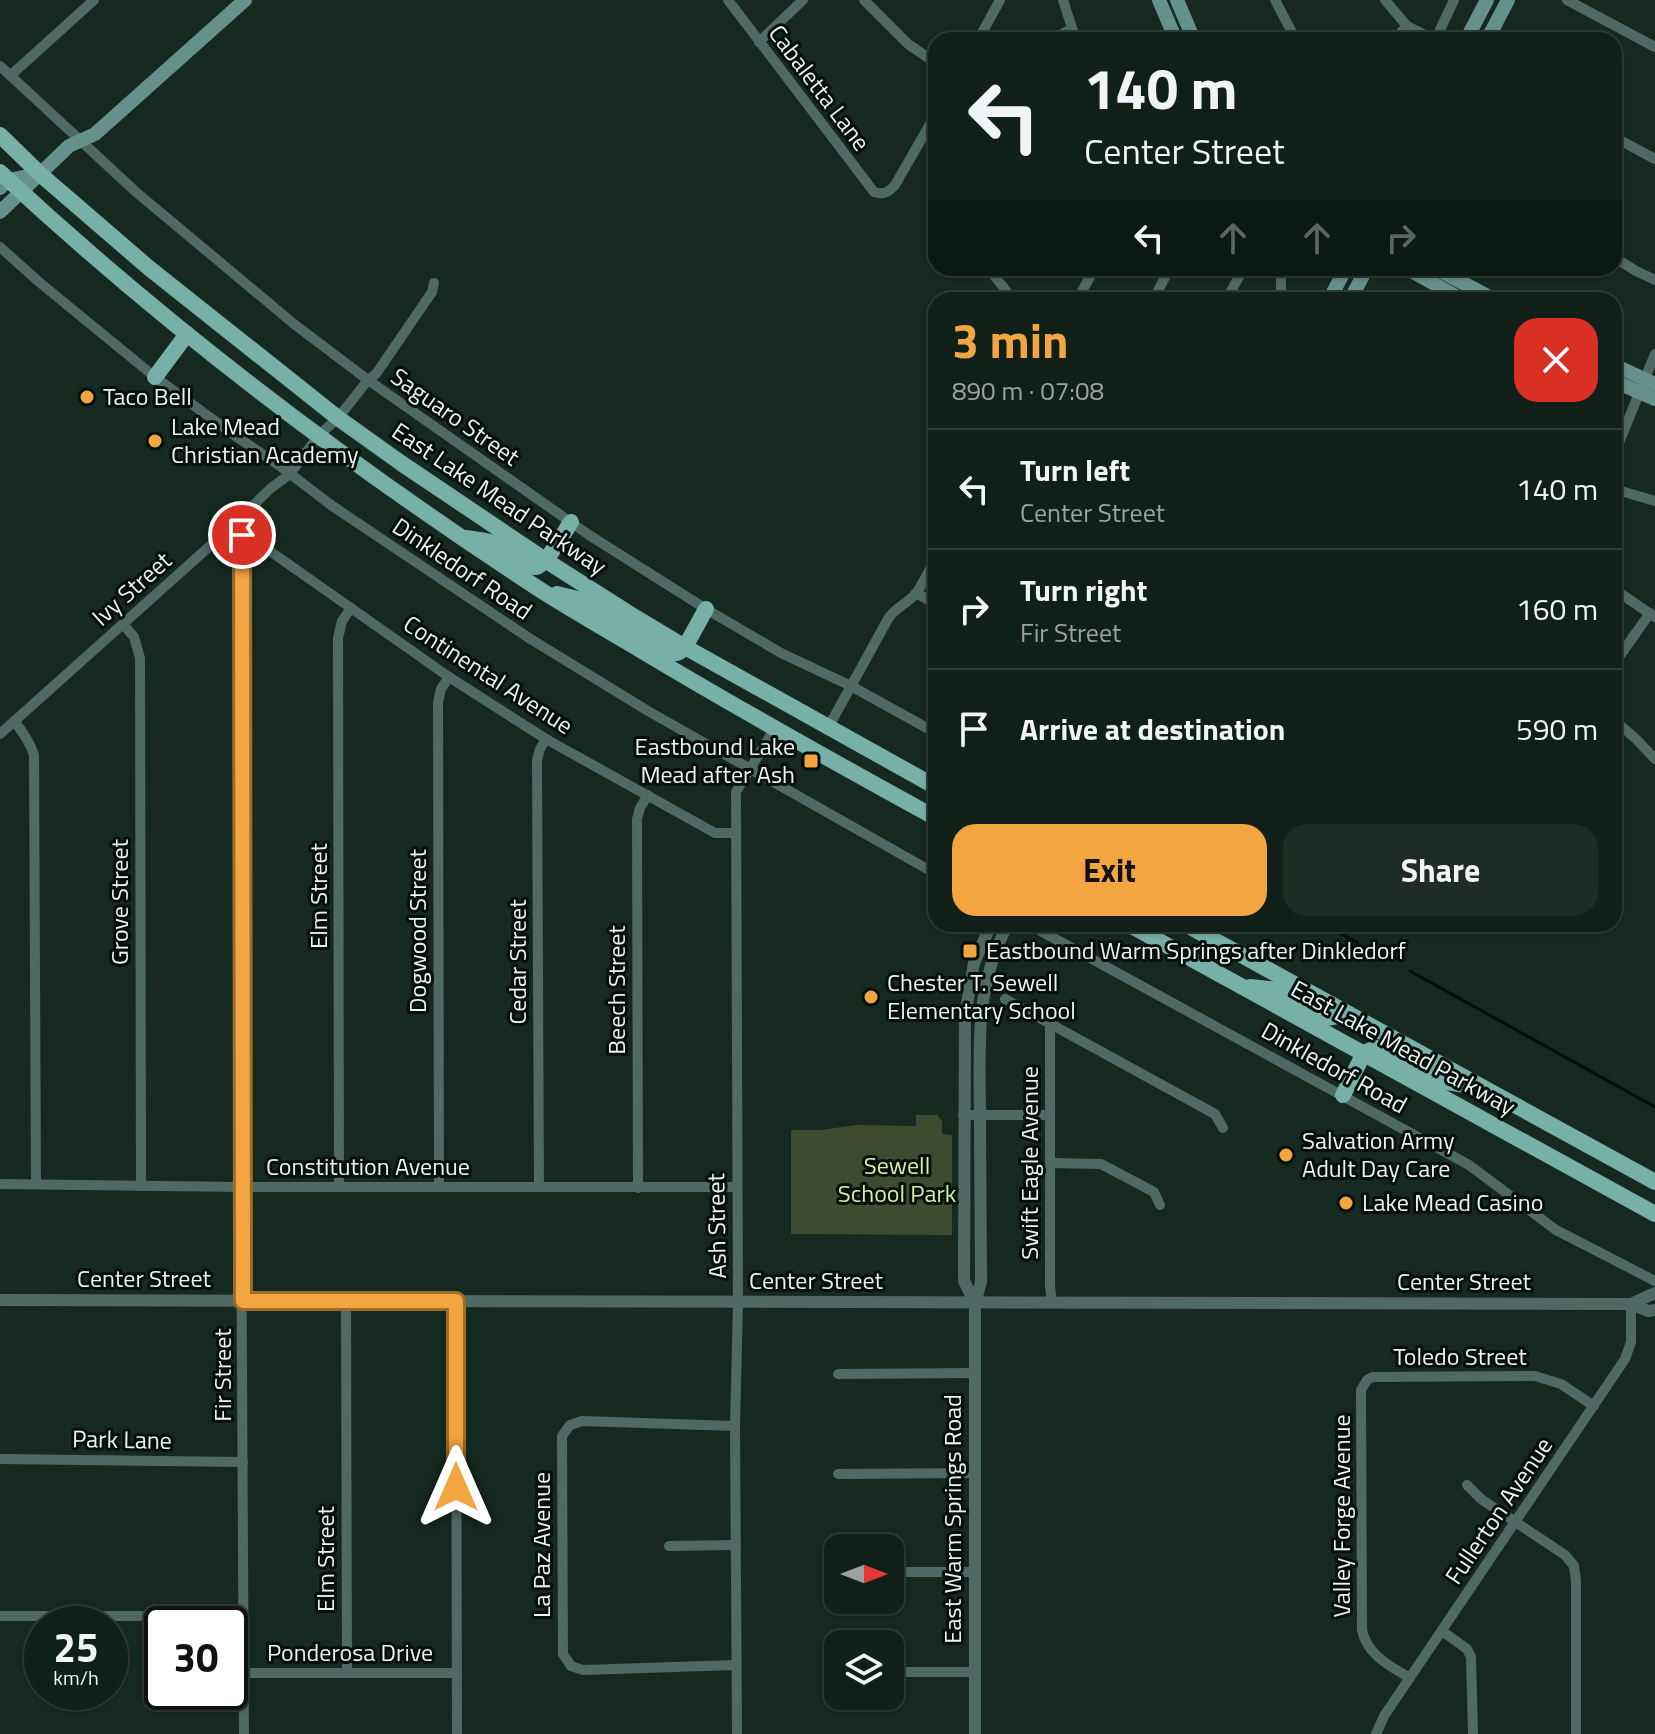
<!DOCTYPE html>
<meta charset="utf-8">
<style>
:root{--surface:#101f18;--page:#1e2c25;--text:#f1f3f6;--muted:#9ca2a2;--line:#303d37;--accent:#f2a541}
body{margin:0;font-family:"Titillium Web",sans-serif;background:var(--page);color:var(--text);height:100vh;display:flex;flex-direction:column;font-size:30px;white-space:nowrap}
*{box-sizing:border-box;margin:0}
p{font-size:26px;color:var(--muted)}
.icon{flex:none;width:44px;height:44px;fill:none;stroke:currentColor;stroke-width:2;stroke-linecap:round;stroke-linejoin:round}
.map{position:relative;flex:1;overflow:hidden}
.sheet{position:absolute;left:928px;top:292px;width:694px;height:640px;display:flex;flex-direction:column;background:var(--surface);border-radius:24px;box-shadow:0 2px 6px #0004,0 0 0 2px var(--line)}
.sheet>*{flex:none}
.guide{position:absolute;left:928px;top:32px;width:694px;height:244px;border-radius:24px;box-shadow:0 2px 6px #0004,0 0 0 2px var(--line);background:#101f18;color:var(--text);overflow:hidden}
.needle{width:52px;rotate:90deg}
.tools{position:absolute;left:824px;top:1534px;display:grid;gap:16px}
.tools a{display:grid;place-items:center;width:80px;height:80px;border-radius:16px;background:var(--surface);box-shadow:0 2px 6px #0004,0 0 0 2px var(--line);font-size:40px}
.speed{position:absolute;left:24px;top:1606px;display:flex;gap:16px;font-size:40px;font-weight:700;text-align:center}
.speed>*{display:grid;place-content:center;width:104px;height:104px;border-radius:50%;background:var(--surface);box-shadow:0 2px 6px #0004,0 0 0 2px var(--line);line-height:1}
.speed small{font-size:20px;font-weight:400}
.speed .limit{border:4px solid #111;border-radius:12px;background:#fff;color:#111}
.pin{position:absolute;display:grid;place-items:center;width:68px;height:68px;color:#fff;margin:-34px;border:4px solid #fff;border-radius:50%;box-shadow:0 2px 8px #0007}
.me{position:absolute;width:88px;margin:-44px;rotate:0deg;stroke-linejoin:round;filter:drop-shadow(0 0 6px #0008)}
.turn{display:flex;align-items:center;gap:28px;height:168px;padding:0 24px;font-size:36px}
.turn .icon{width:104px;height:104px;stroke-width:2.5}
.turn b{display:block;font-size:56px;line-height:68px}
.lanes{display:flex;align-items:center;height:76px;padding:0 24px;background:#0003;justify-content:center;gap:40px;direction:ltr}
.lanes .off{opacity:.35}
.round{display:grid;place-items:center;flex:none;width:84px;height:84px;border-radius:24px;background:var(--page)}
.headline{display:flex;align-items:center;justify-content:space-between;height:136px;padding:0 24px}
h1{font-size:48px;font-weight:700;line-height:60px;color:var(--accent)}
.primary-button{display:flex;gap:16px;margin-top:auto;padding:16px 24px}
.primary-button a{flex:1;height:92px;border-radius:24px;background:var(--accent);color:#111;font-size:32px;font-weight:700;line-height:92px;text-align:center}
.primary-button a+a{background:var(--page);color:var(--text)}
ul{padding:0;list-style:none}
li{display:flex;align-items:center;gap:24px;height:120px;padding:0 24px;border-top:2px solid var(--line)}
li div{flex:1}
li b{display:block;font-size:30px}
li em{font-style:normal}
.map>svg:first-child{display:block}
.green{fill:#3f4b2e}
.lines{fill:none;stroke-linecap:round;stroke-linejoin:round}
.stream{stroke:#000e10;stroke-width:3}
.minor{stroke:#4f6a65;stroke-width:10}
.tertiary{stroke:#4f6a65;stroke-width:12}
.secondary{stroke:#66918a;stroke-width:14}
.primary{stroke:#77b0a7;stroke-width:16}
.route-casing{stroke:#9d6b2a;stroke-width:20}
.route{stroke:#f2a541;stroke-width:14}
.poi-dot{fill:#f2a541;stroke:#070f0c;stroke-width:3}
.labels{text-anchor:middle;stroke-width:6;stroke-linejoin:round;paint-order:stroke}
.street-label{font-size:24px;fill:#e9f5ef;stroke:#070f0c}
.poi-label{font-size:24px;fill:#e9f5ef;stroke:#070f0c;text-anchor:start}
.park-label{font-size:24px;fill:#d1f0a6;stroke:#070f0c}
</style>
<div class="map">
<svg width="1655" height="1734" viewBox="0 0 1655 1734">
<rect width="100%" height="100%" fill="#152920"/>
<path class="green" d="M 916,1115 L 937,1115 L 942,1121 L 942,1134 L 952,1135 L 952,1235 L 791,1234 L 791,1130 L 821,1130 L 856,1125 L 916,1126 Z"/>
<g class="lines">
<g class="stream">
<path d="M 1324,924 L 1358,943"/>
<path d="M 1410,971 L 1655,1107"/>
</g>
<g class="minor">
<path d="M 728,0 L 874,192 C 884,195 889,192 895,185 L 936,114"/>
<path d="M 864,0 L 908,44 L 936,63"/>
<path d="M 1063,0 L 1076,40"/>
<path d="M 1275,0 L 1296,40"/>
<path d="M 1385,0 L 1407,26 L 1429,37 L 1438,34 L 1454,0"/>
<path d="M 1567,0 L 1655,47"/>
<path d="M 978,40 L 1000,0"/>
<path d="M 1050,40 L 1072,29"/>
<path d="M 1394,40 L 1407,26"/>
<path d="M 759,42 L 803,0"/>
<path d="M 0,66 L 136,192 L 294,324 L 368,380 L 589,535 L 706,609 L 781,653 L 851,686 L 936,733"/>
<path d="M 10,76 L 94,0"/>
<path d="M 1614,137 L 1655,159"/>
<path d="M 0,247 L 39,282 L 155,377 L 234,435 L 280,466 L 331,505 L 529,638 L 648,711 L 936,874"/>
<path d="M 1614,257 L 1636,271 L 1655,280"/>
<path d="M 988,268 L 1008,293 L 1015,298"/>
<path d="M 1041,268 L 1042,268"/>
<path d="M 1281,268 L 1281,300"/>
<path d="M 1077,300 L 1095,268"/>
<path d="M 1153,300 L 1170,268"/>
<path d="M 1226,300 L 1244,268"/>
<path d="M 1614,455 L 1655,354"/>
<path d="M 1614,489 L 1655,501"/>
<path d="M 238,533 L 267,549 L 449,677 L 546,739 L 715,833 L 736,833"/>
<path d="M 242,535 L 241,1187 L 244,1734"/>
<path d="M 1614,589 L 1655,617"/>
<path d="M 916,593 L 936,604"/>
<path d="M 123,624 L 134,637 L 140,658 L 141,1186"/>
<path d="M 1614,664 L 1650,613"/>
<path d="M 1614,720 L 1636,739 L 1655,759"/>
<path d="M 14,721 C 23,732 30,742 34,755 L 36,1184"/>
<path d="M 829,726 L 888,619 C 895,607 908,604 917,592 C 924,582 930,569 936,557"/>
<path d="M 0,734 L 230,528 L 271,488 L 290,474 L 319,435 L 338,418 L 368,380 L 376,374 L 432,292 L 434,283"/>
<path d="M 1028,924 L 1469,1165 L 1556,1230 L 1655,1281"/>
<path d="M 1005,999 L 1215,1114 L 1223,1128"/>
<path d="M 1050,1023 L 1050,1286 L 1052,1303"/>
<path d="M 963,1115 L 1049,1115"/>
<path d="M 1050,1163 L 1101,1164 L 1154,1192 L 1160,1205"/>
<path d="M 0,1184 L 241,1187 L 736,1187"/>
<path d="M 339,1187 L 338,638 L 342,621 L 351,608"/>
<path d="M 439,1187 L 438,702 L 441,689 L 449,677"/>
<path d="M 539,1187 L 537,760 L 540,749 L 546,739"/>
<path d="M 638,1188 L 637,819 L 640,808 L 648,795"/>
<path d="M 346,1301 L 347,1673"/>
<path d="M 456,1301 L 457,1734"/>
<path d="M 838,1374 L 974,1373"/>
<path d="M 735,1426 L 582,1421 L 570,1425 L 562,1436 L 563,1654 L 571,1666 L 583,1670 L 736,1665"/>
<path d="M 0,1459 L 243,1462"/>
<path d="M 838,1474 L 975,1473"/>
<path d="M 1467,1485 L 1481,1499 L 1565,1555 L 1574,1566 L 1576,1581 L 1576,1734"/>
<path d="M 669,1546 L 736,1545"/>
<path d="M 890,1572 L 975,1572"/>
<path d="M 0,1616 L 244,1616"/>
<path d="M 1442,1631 L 1467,1649 L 1471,1657 L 1473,1734"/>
<path d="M 890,1672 L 975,1672"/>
<path d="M 244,1673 L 457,1673"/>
<path d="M 1410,1678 C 1390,1666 1367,1655 1362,1630 L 1361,1390 L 1367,1380 L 1372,1377 L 1535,1376 L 1561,1384 L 1594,1406"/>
<path d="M 737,1734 L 735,1426 L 738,1302 L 736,792 L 775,728"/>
<path d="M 1376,1734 L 1384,1716 L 1625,1359 L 1631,1342 L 1631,1304"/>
</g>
<g class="tertiary">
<path d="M 0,1300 L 1631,1304 L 1648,1311 L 1655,1310"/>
<path d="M 975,1303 L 964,1281 L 965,1016 L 974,963 L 991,924"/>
<path d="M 1631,1304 L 1655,1293"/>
<path d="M 975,1734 L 975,1303 L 981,1282 C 981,1228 980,1175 980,1122 C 980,1050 973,990 1008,924"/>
</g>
<g class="secondary">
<path d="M 1159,0 L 1176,40"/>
<path d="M 1177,0 L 1194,40"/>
<path d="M 1466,40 L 1487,0"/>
<path d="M 1487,40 L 1508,0"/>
<path d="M 0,188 L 8,180 L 39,174"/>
<path d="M 0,212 L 69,146 L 95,134 L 245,0"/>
<path d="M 1406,268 L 1463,300"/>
<path d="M 1435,268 L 1495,300"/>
<path d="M 1329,300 L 1346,268"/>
<path d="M 1350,300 L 1367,268"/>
<path d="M 1614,365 L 1655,384"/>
<path d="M 1614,381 L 1655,399"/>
</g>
<g class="primary">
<path d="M 0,135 L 40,174 L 149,268 L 338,418 L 401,463 L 545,560 L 630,614 L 685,647 L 936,787"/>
<path d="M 0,172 C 166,327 349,465 539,589 C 567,607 597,624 627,642 C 728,703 832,761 936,818"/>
<path d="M 155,377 L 187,334"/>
<path d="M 467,538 C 477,540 489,540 498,545 C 507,550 527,568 536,567 C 546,565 565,531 571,522"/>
<path d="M 557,594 L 586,601 L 670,653 C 677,654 680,653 685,647 L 706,609"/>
<path d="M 1128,924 L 1655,1214"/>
<path d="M 1185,924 L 1655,1182"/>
<path d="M 1250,987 L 1278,990 L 1328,1018 L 1349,1014"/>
<path d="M 1343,1095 L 1364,1053 L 1376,1048 L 1389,1052 L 1440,1081 L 1473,1086"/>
</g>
</g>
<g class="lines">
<g class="route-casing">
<path id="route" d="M 242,535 L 243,1301 L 456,1301 L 456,1487"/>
</g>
<use href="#route" class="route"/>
</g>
<g class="poi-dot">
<circle cx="87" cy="397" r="8"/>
<circle cx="155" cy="441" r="8"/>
<rect x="803" y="753" width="16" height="16" rx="4"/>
<rect x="962" y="943" width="16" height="16" rx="4"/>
<circle cx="871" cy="997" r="8"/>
<circle cx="1286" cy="1155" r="8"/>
<circle cx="1346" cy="1203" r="8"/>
</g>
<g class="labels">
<g class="street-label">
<text transform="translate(819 88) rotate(53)" y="8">Cabaletta Lane</text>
<text transform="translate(455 417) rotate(35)" y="8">Saguaro Street</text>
<text transform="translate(499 499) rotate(34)" y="8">East Lake Mead Parkway</text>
<text transform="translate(462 569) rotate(34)" y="8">Dinkledorf Road</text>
<text transform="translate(132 589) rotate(-42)" y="8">Ivy Street</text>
<text transform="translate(488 675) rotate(33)" y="8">Continental Avenue</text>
<text transform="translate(319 896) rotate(-90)" y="8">Elm Street</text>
<text transform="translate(120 902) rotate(-90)" y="8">Grove Street</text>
<text transform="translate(418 931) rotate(-90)" y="8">Dogwood Street</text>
<text transform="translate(518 962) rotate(-90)" y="8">Cedar Street</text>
<text transform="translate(617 990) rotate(-90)" y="8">Beech Street</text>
<text transform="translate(1403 1048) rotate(29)" y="8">East Lake Mead Parkway</text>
<text transform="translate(1334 1068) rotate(29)" y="8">Dinkledorf Road</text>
<text transform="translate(1030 1163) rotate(-90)" y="8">Swift Eagle Avenue</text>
<text x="368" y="1175">Constitution Avenue</text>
<text transform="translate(717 1226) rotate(-91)" y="8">Ash Street</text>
<text x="144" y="1287">Center Street</text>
<text x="816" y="1289">Center Street</text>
<text x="1464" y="1290">Center Street</text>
<text x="1460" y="1365">Toledo Street</text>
<text transform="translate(223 1375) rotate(-90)" y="8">Fir Street</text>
<text transform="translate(122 1440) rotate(1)" y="8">Park Lane</text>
<text transform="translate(1499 1511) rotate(-56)" y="8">Fullerton Avenue</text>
<text transform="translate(1342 1516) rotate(-90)" y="8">Valley Forge Avenue</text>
<text transform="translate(953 1519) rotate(-90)" y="8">East Warm Springs Road</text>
<text transform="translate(542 1545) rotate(-90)" y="8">La Paz Avenue</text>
<text transform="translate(326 1559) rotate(-90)" y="8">Elm Street</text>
<text x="350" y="1661">Ponderosa Drive</text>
</g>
<g class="poi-label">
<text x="103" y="405">Taco Bell</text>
<text x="171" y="435">Lake Mead<tspan x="171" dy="28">Christian Academy</tspan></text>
<text x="795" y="755" text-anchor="end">Eastbound Lake<tspan x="795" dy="28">Mead after Ash</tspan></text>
<text x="986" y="959">Eastbound Warm Springs after Dinkledorf</text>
<text x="887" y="991">Chester T. Sewell<tspan x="887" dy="28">Elementary School</tspan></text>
<text x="1302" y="1149">Salvation Army<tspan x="1302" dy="28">Adult Day Care</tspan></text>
<text x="1362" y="1211">Lake Mead Casino</text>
</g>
<g class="park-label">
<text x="897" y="1174">Sewell<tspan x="897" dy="28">School Park</tspan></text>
</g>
</g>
</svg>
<div class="tools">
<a><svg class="needle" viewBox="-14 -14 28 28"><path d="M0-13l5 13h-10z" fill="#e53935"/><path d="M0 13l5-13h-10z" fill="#9ca2a2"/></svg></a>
<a><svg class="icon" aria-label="layers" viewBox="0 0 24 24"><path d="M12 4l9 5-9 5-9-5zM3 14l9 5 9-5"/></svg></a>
</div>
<div class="speed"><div>25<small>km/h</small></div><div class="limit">30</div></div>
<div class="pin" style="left:242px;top:535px;background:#d93025"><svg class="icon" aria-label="arrive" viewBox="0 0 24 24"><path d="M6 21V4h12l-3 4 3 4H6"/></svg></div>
<svg class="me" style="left:456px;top:1487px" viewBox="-20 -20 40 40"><path d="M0-17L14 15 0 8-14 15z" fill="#f2a541" stroke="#fff" stroke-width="4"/></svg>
<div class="guide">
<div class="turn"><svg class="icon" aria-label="left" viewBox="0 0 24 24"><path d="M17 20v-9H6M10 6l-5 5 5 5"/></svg><div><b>140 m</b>Center Street</div></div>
<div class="lanes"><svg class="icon" aria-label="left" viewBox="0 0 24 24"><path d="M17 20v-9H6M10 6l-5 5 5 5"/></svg><svg class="icon off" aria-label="ahead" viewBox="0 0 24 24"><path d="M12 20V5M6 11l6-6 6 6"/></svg><svg class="icon off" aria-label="ahead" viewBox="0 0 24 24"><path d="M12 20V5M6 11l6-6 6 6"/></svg><svg class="icon off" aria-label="right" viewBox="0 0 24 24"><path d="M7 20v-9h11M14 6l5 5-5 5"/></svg></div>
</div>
<section class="sheet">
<div class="headline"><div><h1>3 min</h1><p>890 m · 07:08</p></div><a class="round" style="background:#d93025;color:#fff"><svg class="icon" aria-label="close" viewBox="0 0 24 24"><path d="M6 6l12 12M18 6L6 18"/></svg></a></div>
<ul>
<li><svg class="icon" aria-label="left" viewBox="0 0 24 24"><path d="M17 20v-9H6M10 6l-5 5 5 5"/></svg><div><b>Turn left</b><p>Center Street</p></div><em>140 m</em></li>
<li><svg class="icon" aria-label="right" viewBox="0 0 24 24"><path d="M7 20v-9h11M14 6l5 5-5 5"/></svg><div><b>Turn right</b><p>Fir Street</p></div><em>160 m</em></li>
<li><svg class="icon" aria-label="arrive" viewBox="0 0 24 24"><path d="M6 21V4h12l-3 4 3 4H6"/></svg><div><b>Arrive at destination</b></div><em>590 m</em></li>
</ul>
<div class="primary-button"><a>Exit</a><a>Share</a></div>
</section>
</div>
